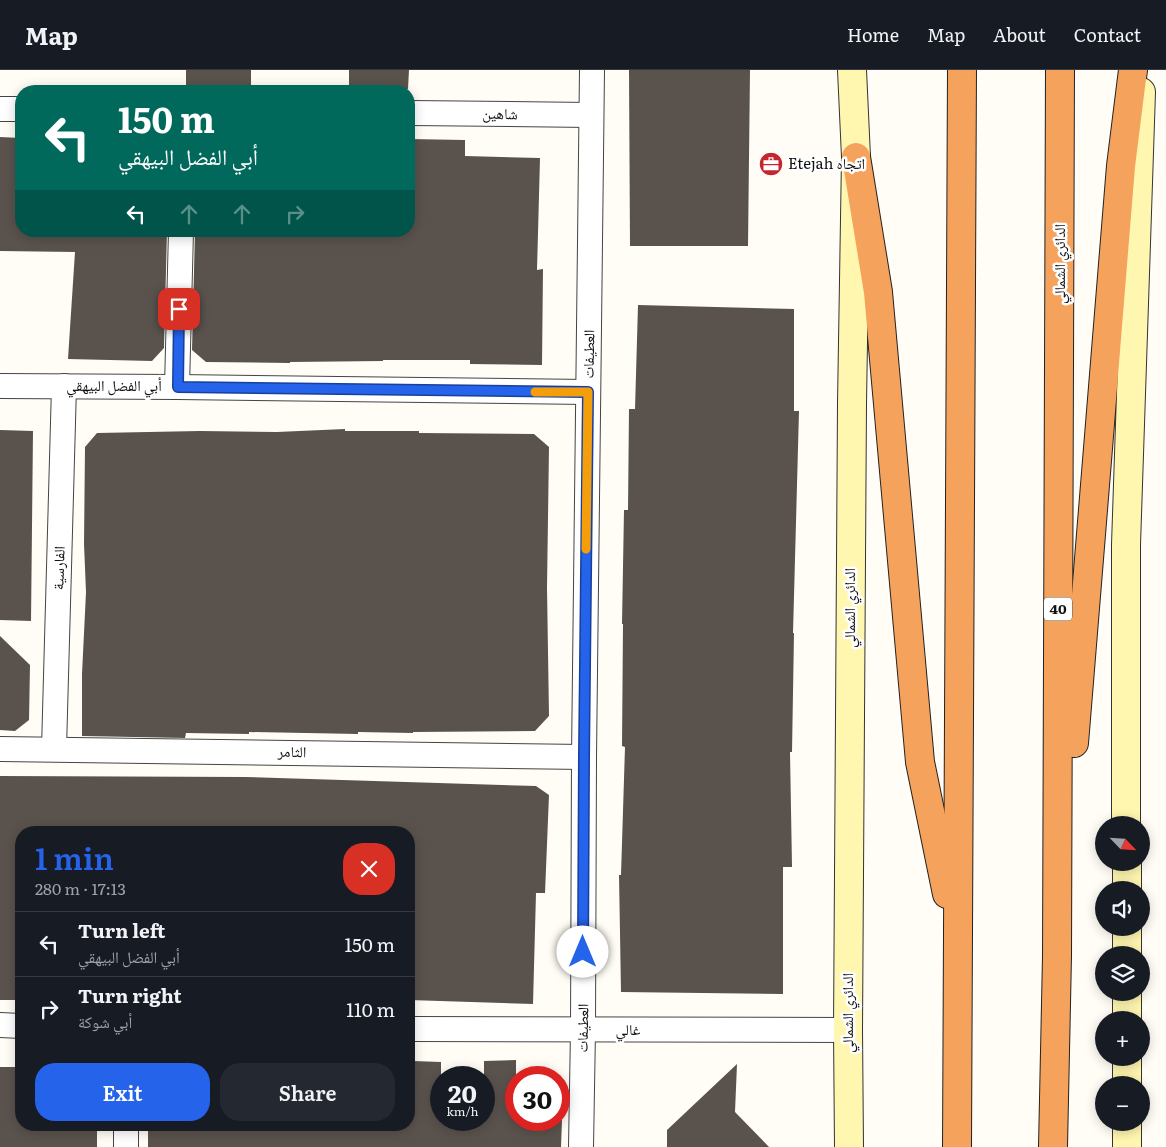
<!DOCTYPE html>
<meta charset="utf-8">
<style>
:root{--surface:#171b24;--page:#242831;--text:#f1f3f6;--muted:#9ea1a6;--line:#363941;--accent:#2563eb}
body{margin:0;font-family:Literata,"Noto Naskh Arabic",serif;background:var(--page);color:var(--text);height:100vh;display:flex;flex-direction:column;font-size:19px;white-space:nowrap}
*{box-sizing:border-box;margin:0}
p{font-size:16px;color:var(--muted)}
.icon{flex:none;width:28px;height:28px;fill:none;stroke:currentColor;stroke-width:2;stroke-linecap:round;stroke-linejoin:round}
.map{position:relative;flex:1;overflow:hidden}
.drawer{position:absolute;left:15px;top:756px;width:400px;height:305px;display:flex;flex-direction:column;background:var(--surface);border-radius:20px;box-shadow:0 2px 12px #0003}
.drawer>*{flex:none}
.guide{position:absolute;left:15px;top:15px;width:400px;height:152px;border-radius:20px;box-shadow:0 2px 12px #0003;background:#00695c;color:#fff;overflow:hidden}
.needle{width:32px;rotate:115deg}
.controls{position:absolute;left:1095px;top:746px;display:grid;gap:10px}
.controls a{display:grid;place-items:center;width:55px;height:55px;border-radius:50%;background:var(--surface);box-shadow:0 2px 12px #0003;font-size:25px}
.speed{position:absolute;left:430px;top:996px;display:flex;gap:10px;font-size:25px;font-weight:700;text-align:center}
.speed>*{display:grid;place-content:center;width:65px;height:65px;border-radius:50%;background:var(--surface);box-shadow:0 2px 12px #0003;line-height:1}
.speed small{font-size:12px;font-weight:400}
.speed .limit{border:8px solid #d22;background:#fff;color:#111}
.pin{position:absolute;display:grid;place-items:center;width:42px;height:42px;color:#fff;margin:-21px;border-radius:10px;box-shadow:0 2px 8px #0006}
.me{position:absolute;width:55px;margin:-28px;rotate:0deg;stroke-linejoin:round;filter:drop-shadow(0 0 4px #0008)}
.turn{display:flex;align-items:center;gap:18px;height:105px;padding:0 20px;font-size:22px}
.turn .icon{width:65px;height:65px;stroke-width:2.5}
.turn b{display:block;font-size:35px;line-height:42px}
.lanes{display:flex;align-items:center;height:48px;padding:0 20px;background:#0003;justify-content:center;gap:25px;direction:ltr}
.lanes .off{opacity:.35}
.round{display:grid;place-items:center;flex:none;width:52px;height:52px;border-radius:20px;background:var(--page)}
.summary{display:flex;align-items:center;justify-content:space-between;height:85px;padding:0 20px}
h1{font-size:30px;font-weight:600;line-height:38px;color:var(--accent)}
.cta{display:flex;gap:10px;margin-top:auto;padding:10px 20px}
.cta a{flex:1;height:58px;border-radius:20px;background:var(--accent);color:#fff;font-size:20px;font-weight:600;line-height:58px;text-align:center}
.cta a+a{background:var(--page);color:var(--text)}
ul{padding:0;list-style:none}
li{display:flex;align-items:center;gap:15px;height:65px;padding:0 20px;border-top:1px solid var(--line)}
li div{flex:1}
li b{display:block;font-size:19px}
li em{font-style:normal}
header{display:flex;align-items:center;gap:30px;box-sizing:border-box;height:70px;padding:0 25px;background:var(--surface);border-bottom:1px solid var(--line)}
header strong{font-size:24px}
nav{display:flex;gap:28px;margin-inline-start:auto;font-size:18px}
.map>svg:first-child{display:block}
.building{fill:#5a524d}
.lines{fill:none;stroke-linecap:round;stroke-linejoin:round}
.street-casing{stroke:#444;stroke-width:26}
.secondary-casing{stroke:#333;stroke-width:30}
.highway-casing{stroke:#222;stroke-width:30}
.street{stroke:#fff;stroke-width:24}
.secondary{stroke:#fff6b0;stroke-width:28}
.highway{stroke:#f5a25d;stroke-width:28}
.route-casing{stroke:#184099;stroke-width:12}
.route{stroke:#2563eb;stroke-width:9}
.slow{stroke:#f59e0b;stroke-width:9}
.labels{text-anchor:middle;stroke-width:5;stroke-linejoin:round;paint-order:stroke}
.shield{fill:#fff;stroke:#585858;stroke-width:1}
.shield-label{font-size:14px;font-weight:bold;fill:#111}
.street-label{font-size:15px;fill:#111;stroke:#fff}
.poi-label{font-size:15px;fill:#111;stroke:#fff;text-anchor:start}
</style>
<header>
<strong>Map</strong>
<nav><a>Home</a><a>Map</a><a>About</a><a>Contact</a></nav>
</header>
<div class="map">
<svg width="1166" height="1077" viewBox="0 0 1166 1077">
<rect width="100%" height="100%" fill="#fffdf5"/>
<g class="building">
<path d="M 186,0 L 251,0 L 251,19 L 186,18 Z"/>
<path d="M 349,0 L 409,0 L 408,19 L 349,17 Z"/>
<path d="M 629,0 L 750,0 L 748,176 L 630,176 Z"/>
<path d="M 0,67 L 21,68 L 21,161 L 167,161 L 164,278 L 152,291 L 68,289 L 75,182 L 0,181 Z"/>
<path d="M 409,69 L 465,70 L 465,86 L 540,88 L 537,200 L 543,199 L 542,295 L 470,294 L 470,290 L 383,290 L 383,291 L 290,292 L 290,293 L 206,292 L 192,280 L 195,161 L 409,161 Z"/>
<path d="M 638,235 L 794,239 L 794,341 L 799,341 L 793,563 L 794,563 L 792,682 L 790,682 L 792,797 L 783,797 L 783,924 L 621,922 L 619,805 L 621,805 L 625,677 L 622,676 L 623,554 L 622,554 L 624,440 L 628,440 L 629,339 L 635,339 Z"/>
<path d="M 345,359 L 345,361 L 419,361 L 419,363 L 534,364 L 549,377 L 547,518 L 549,646 L 535,661 L 413,662 L 413,663 L 358,662 L 358,664 L 249,662 L 249,664 L 186,663 L 185,668 L 82,666 L 82,604 L 86,522 L 84,474 L 85,377 L 97,363 L 200,361 L 277,362 Z"/>
<path d="M 0,360 L 33,361 L 31,551 L 0,550 Z"/>
<path d="M 0,566 L 30,595 L 29,650 L 15,661 L 0,660 Z"/>
<path d="M 0,706 L 245,707 L 536,716 L 549,725 L 545,823 L 536,823 L 533,934 L 409,930 L 409,762 L 21,762 L 21,930 L 0,930 Z"/>
<path d="M 516,990 L 516,1050 L 562,1050 L 561,1077 L 148,1077 L 148,1055 L 409,1055 L 409,992 L 413,991 L 441,992 L 441,1050 L 484,1050 L 484,991 Z"/>
<path d="M 737,994 L 735,1042 L 769,1077 L 667,1077 L 667,1060 Z"/>
<path d="M 0,997 L 21,997 L 21,1055 L 97,1055 L 97,1077 L 0,1077 Z"/>
</g>
<g class="lines">
<g class="street-casing">
<g id="street">
<path d="M 0,39 L 21,39"/>
<path d="M 409,43 L 591,45"/>
<path d="M 0,316 L 177,317 L 588,322"/>
<path d="M 177,317 L 181,161"/>
<path d="M 0,679 L 584,687"/>
<path d="M 54,679 L 64,316"/>
<path d="M 0,955 L 21,956"/>
<path d="M 409,959 L 848,960"/>
<path d="M 126,1077 L 126,1055"/>
<path d="M 581,1077 L 583,960 L 584,687 L 592,0"/>
</g>
</g>
<g class="secondary-casing">
<g id="secondary">
<path d="M 1126,755 L 1126,475 L 1141,22"/>
<path d="M 1127,792 L 1127,820"/>
<path d="M 1127,858 L 1127,885"/>
<path d="M 1127,922 L 1127,950"/>
<path d="M 1127,988 L 1127,1015"/>
<path d="M 1127,1052 L 1127,1077"/>
<path d="M 849,1077 L 848,960 L 852,334 L 856,87 L 852,0"/>
</g>
</g>
<g class="highway-casing">
<g id="highway">
<path d="M 856,87 L 878,222 L 920,692 L 947,824"/>
<path d="M 1074,673 L 1121,96 L 1133,0"/>
<path d="M 957,1077 L 962,0"/>
<path d="M 1053,1077 L 1057,886 L 1060,0"/>
</g>
</g>
<use href="#street" class="street"/>
<use href="#secondary" class="secondary"/>
<use href="#highway" class="highway"/>
</g>
<g class="lines">
<g class="route-casing">
<path id="route" d="M 179,239 L 178,317 L 588,322 L 584,687 L 583,882"/>
</g>
<use href="#route" class="route"/>
<path class="slow" d="M 535,322 L 588,322 L 586,479"/>
</g>
<defs>
<g id="office-disc" transform="scale(1.25)"><circle r="9.5" fill="#c4262e" stroke="#fff"/><path d="M-6-3h4V-5.5h4V-3h4V5H-6ZM-1-4.5V-3h2v-1.5ZM-6 0V1H6V0Z" fill="#fff"/></g>
</defs>
<g fill-rule="evenodd">
<use href="#office-disc" x="771" y="94"/>
</g>
<g class="labels">
<rect class="shield" x="1044" y="527.5" width="28" height="23" rx="4"/>
<g class="shield-label">
<text x="1058" y="544">40</text>
</g>
<g class="street-label">
<text transform="translate(500 44) rotate(1)" y="5">شاهين</text>
<text transform="translate(1060 194) rotate(-90)" y="5">الدائري الشمالي</text>
<text transform="translate(589 284) rotate(-89)" y="5">العطيفات</text>
<text x="114" y="321">أبي الفضل البيهقي</text>
<text transform="translate(59 498) rotate(-88)" y="5">الفارسية</text>
<text transform="translate(850 538) rotate(-90)" y="5">الدائري الشمالي</text>
<text transform="translate(292 682) rotate(1)" y="5">الثامر</text>
<text transform="translate(848 943) rotate(-90)" y="5">الدائري الشمالي</text>
<text transform="translate(583 958) rotate(-89)" y="5">العطيفات</text>
<text x="628" y="965">غالي</text>
</g>
<g class="poi-label">
<text x="788" y="99">Etejah اتجاه</text>
</g>
</g>
</svg>
<div class="controls">
<a><svg class="needle" viewBox="-14 -14 28 28"><path d="M0-13l5 13h-10z" fill="#e53935"/><path d="M0 13l5-13h-10z" fill="#9ea1a6"/></svg></a>
<a><svg class="icon" aria-label="sound" viewBox="0 0 24 24"><path d="M4 9h4l5-4v14l-5-4H4zM17 9q2 3 0 6"/></svg></a>
<a><svg class="icon" aria-label="layers" viewBox="0 0 24 24"><path d="M12 4l9 5-9 5-9-5zM3 14l9 5 9-5"/></svg></a>
<a>+</a>
<a>−</a>
</div>
<div class="speed"><div>20<small>km/h</small></div><div class="limit">30</div></div>
<div class="pin" style="left:179px;top:239px;background:#d93025"><svg class="icon" aria-label="arrive" viewBox="0 0 24 24"><path d="M6 21V4h12l-3 4 3 4H6"/></svg></div>
<svg class="me" style="left:583px;top:882px" viewBox="-20 -20 40 40"><circle r="19" fill="#fff"/><path d="M0-13L10 11 0 6-10 11z" fill="#2563eb"/></svg>
<div class="guide">
<div class="turn"><svg class="icon" aria-label="left" viewBox="0 0 24 24"><path d="M17 20v-9H6M10 6l-5 5 5 5"/></svg><div><b>150 m</b>أبي الفضل البيهقي</div></div>
<div class="lanes"><svg class="icon" aria-label="left" viewBox="0 0 24 24"><path d="M17 20v-9H6M10 6l-5 5 5 5"/></svg><svg class="icon off" aria-label="ahead" viewBox="0 0 24 24"><path d="M12 20V5M6 11l6-6 6 6"/></svg><svg class="icon off" aria-label="ahead" viewBox="0 0 24 24"><path d="M12 20V5M6 11l6-6 6 6"/></svg><svg class="icon off" aria-label="right" viewBox="0 0 24 24"><path d="M7 20v-9h11M14 6l5 5-5 5"/></svg></div>
</div>
<section class="drawer">
<div class="summary"><div><h1>1 min</h1><p>280 m · 17:13</p></div><a class="round" style="background:#d93025;color:#fff"><svg class="icon" aria-label="close" viewBox="0 0 24 24"><path d="M6 6l12 12M18 6L6 18"/></svg></a></div>
<ul>
<li><svg class="icon" aria-label="left" viewBox="0 0 24 24"><path d="M17 20v-9H6M10 6l-5 5 5 5"/></svg><div><b>Turn left</b><p>أبي الفضل البيهقي</p></div><em>150 m</em></li>
<li><svg class="icon" aria-label="right" viewBox="0 0 24 24"><path d="M7 20v-9h11M14 6l5 5-5 5"/></svg><div><b>Turn right</b><p>أبي شوكة</p></div><em>110 m</em></li>
</ul>
<div class="cta"><a>Exit</a><a>Share</a></div>
</section>
</div>
